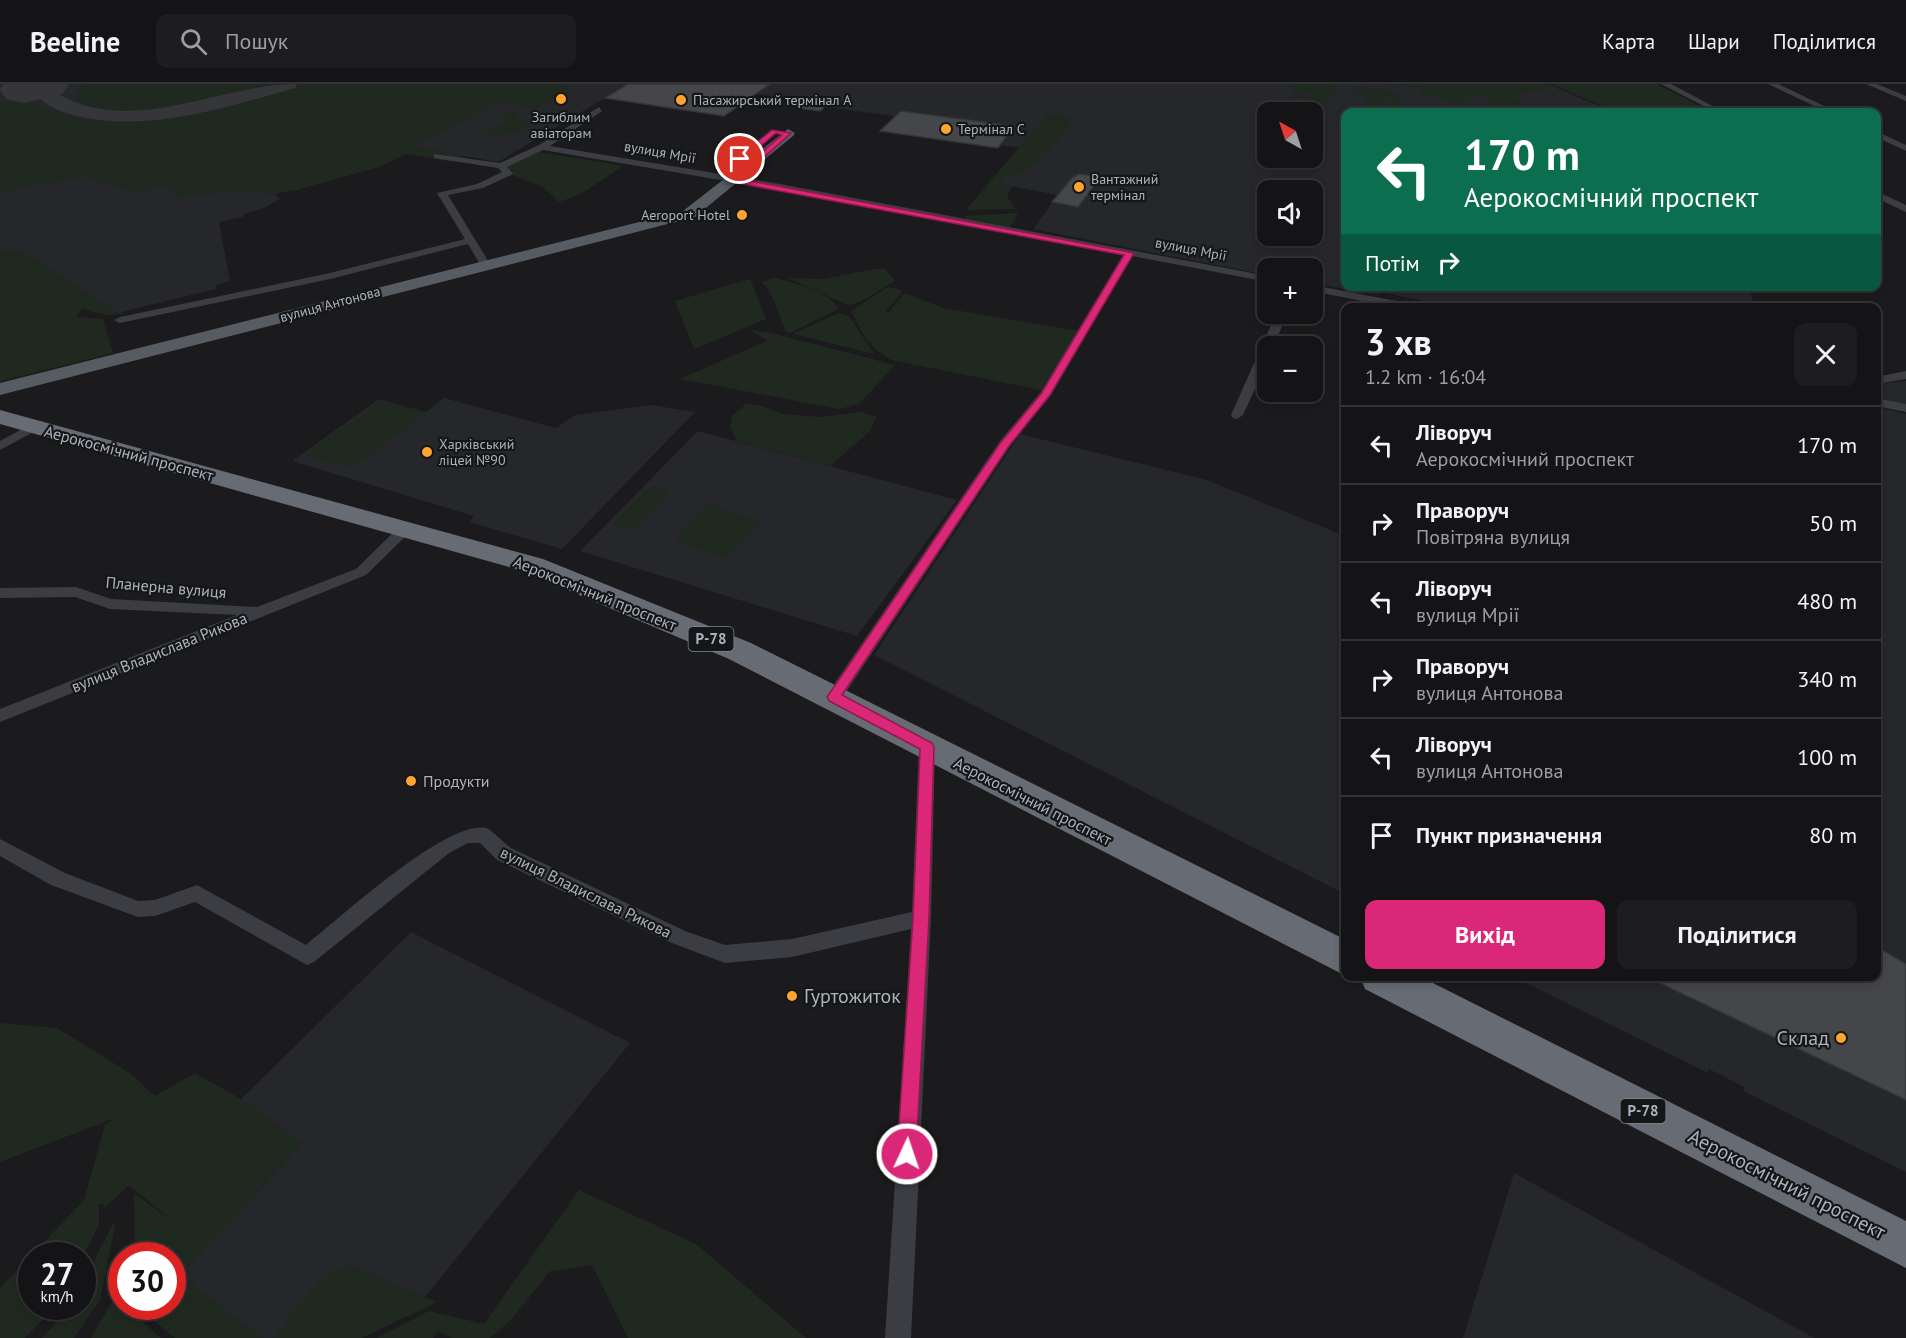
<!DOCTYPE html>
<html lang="uk">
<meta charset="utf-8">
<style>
:root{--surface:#141416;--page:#1d1d1f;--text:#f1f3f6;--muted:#9d9ea1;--line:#333335;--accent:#db2777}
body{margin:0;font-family:"PT Sans",sans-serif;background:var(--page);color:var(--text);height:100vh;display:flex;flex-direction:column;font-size:22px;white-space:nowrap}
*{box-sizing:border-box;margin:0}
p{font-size:20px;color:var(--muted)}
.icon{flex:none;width:33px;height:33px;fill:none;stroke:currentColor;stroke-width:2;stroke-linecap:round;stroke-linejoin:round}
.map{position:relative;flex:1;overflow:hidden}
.sheet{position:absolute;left:1341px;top:219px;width:540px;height:678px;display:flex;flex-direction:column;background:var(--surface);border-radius:12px;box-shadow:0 3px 9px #0003,0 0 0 2px var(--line)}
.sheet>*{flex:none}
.hud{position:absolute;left:1341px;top:24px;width:540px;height:183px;border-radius:12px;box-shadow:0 3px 9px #0003,0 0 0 2px var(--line);background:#0b6e4f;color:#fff;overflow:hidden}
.needle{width:39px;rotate:321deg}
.fabs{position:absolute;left:1257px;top:18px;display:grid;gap:12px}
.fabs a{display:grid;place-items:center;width:66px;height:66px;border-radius:12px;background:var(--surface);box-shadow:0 3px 9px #0003,0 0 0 2px var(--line);font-size:30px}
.speed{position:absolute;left:18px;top:1158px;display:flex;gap:12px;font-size:30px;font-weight:700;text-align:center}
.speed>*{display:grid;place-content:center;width:78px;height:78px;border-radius:50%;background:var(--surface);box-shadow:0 3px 9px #0003,0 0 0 2px var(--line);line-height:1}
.speed small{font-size:15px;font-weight:400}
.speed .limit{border:9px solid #d22;background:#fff;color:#111}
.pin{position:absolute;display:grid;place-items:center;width:51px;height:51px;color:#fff;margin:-26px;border:3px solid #fff;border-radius:50%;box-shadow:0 2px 6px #0007}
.me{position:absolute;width:66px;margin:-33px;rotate:3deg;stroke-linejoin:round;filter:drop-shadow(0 0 4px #0008)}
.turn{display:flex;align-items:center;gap:21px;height:126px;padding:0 24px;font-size:27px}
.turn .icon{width:78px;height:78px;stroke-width:2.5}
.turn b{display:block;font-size:42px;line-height:51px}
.then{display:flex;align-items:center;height:57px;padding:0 24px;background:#0003;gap:12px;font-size:22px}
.round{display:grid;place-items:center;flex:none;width:63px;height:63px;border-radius:12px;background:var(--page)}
.headline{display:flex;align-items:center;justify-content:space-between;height:102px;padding:0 24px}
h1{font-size:36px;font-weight:700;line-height:45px}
.primary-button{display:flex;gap:12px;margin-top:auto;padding:12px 24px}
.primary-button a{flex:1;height:69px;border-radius:12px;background:var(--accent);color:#fff;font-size:24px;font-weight:700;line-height:69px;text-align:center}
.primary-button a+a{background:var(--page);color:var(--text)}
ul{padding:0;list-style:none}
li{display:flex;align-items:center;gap:18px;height:78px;padding:0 24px;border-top:2px solid var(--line)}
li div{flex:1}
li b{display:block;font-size:22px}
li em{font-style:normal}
header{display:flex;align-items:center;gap:36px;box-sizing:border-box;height:84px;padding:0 30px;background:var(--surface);border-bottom:2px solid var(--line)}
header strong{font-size:28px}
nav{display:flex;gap:33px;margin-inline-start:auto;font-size:21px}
.search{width:420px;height:54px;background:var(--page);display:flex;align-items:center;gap:15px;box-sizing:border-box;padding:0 21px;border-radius:12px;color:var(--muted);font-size:22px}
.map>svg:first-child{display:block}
.built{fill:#26272a;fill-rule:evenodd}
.green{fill:#202920}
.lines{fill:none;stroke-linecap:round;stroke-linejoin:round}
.taxiway{fill:#34363a;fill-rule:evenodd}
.runway{fill:#34363a;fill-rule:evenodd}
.building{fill:#45464a;stroke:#343539;stroke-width:1.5}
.street{fill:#3b3d43;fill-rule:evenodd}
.primary{fill:#575b62;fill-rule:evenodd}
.highway{fill:#676c74;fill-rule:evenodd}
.route{fill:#db2777;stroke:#8e194d;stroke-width:1.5}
.poi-dot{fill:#ffa331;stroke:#151618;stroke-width:2}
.labels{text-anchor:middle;stroke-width:4.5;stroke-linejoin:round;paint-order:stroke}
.far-poi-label{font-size:14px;fill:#acb3bd;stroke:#151618;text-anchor:start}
.far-street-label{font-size:14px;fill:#acb3bd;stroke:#151618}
.shield{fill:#151618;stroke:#7f848c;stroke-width:1.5}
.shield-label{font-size:15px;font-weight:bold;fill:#acb3bd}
.street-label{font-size:16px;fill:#acb3bd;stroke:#151618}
.poi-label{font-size:16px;fill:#acb3bd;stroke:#151618;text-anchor:start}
.near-poi-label{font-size:20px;fill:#acb3bd;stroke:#151618;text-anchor:start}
.near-street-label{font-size:20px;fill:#acb3bd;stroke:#151618}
</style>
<header>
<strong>Beeline</strong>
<div class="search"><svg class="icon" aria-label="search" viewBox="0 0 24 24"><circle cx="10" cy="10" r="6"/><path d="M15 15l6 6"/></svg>Пошук</div>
<nav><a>Карта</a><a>Шари</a><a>Поділитися</a></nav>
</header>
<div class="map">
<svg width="1906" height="1254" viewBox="0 0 1906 1254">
<rect width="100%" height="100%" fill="#1b1b1d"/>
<g class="built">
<path d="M 0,0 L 1548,0 L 1613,28 L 1346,28 L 1346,202 L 1750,203 L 1753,223 L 1455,223 L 1379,208 L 1378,211 L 1313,199 L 1312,184 L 1268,184 L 1267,191 L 1033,145 L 1058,111 L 994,99 L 1021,64 L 1001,61 L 998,64 L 880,47 L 895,32 L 825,23 L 820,27 L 798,24 L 804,18 L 756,10 L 724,32 L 605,14 L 498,78 L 418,64 L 379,83 L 275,110 L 280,115 L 262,125 L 243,130 L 243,133 L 219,138 L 230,197 L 216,201 L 216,205 L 117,229 L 22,167 L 0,169 ZM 1268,28 L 1312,28 L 1312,74 L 1268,74 ZM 1268,106 L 1312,106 L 1312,152 L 1268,152 Z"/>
<path d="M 1906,297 L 1906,321 L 1877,315 L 1876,300 Z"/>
<path d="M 444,314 L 556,344 L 575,331 L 652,321 L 695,328 L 562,465 L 469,438 L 474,432 L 292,377 L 379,315 L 426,328 Z"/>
<path d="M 1877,323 L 1906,330 L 1906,1088 L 1743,1007 L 1744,1003 L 1709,985 L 1708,989 L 1526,899 L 1521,893 L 1876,892 Z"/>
<path d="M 698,347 L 957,416 L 857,552 L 580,467 Z"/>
<path d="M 1020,350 L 1207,396 L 1345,452 L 1345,810 L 874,571 Z"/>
<path d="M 411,848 L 630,959 L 425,1213 L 347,1181 L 321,1197 L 273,1254 L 263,1254 L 179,1191 L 302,1060 L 241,1015 Z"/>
<path d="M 1514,1089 L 1814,1254 L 1463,1254 Z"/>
</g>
<g class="green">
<path d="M 87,0 L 271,0 C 215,14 129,41 74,16 L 74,8 Z"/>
<path d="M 305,0 L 564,0 L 562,2 L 572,4 L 534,25 L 499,18 L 413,62 L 465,72 L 454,78 L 405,70 L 379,83 L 297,106 L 269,111 L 243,107 L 176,113 L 165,102 L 135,109 L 85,93 L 0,108 L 0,19 L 28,12 C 35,17 43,24 51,27 C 119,54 237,18 305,0 Z"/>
<path d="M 1295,0 L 1330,0 L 1337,4 L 1334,10 L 1330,10 L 1328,15 C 1322,18 1316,19 1310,15 L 1312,9 L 1305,8 L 1299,15 L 1292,14 Z"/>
<path d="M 1379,0 L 1548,0 L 1555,3 L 1510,12 L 1538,28 L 1496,28 L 1482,23 L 1490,15 L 1470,11 L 1464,18 L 1458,19 L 1420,9 L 1420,3 Z"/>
<path d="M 1551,0 L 1657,0 L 1711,28 L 1616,28 Z"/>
<path d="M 1359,3 C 1375,5 1392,4 1403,14 L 1399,14 L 1399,19 L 1406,23 L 1404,26 L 1389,26 L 1391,16 L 1383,14 L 1378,23 L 1365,23 L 1366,11 L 1352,9 L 1354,4 Z"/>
<path d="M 517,28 L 518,36 L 535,39 L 518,49 L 484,51 L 486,47 L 508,38 L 496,31 Z"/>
<path d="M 1047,30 L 1065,31 L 1072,35 C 1061,56 1031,94 1005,92 L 999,100 L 1012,102 L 1007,112 L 1015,125 L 966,126 Z"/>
<path d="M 533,67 L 623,82 L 581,110 L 559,118 L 543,103 L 510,90 L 513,87 L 504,82 Z"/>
<path d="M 1016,129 L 1018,132 L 1009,143 L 967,135 L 964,132 Z"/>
<path d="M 23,167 L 117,229 L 122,228 L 123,230 L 106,231 L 82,225 L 76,233 L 103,235 L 113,269 L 0,297 L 0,169 Z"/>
<path d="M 874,185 L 885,185 L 895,197 C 882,204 864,218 850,221 C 845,221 798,197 786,194 L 823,195 Z"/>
<path d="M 774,194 C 790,197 833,209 838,225 L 790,249 L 786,248 L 770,208 L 762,198 Z"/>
<path d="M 750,195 L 766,235 L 694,265 L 675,217 Z"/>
<path d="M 888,203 L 902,206 L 899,213 L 885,227 L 888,229 L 905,209 L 943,224 L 1079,247 L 1041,306 L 891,276 L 873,263 L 870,257 L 868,259 L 851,227 Z"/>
<path d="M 838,229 L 849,232 L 874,270 L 793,250 Z"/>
<path d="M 751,246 L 767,248 L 895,281 L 859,320 L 839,325 L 680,295 L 767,257 Z"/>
<path d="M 381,316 L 427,329 L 352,385 L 304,371 Z"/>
<path d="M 746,320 L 759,321 L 783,330 L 820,333 L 859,328 L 877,332 L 870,347 L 830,382 L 737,357 L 730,343 L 732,332 Z"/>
<path d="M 650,402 L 670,407 L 632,447 L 611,440 Z"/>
<path d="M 711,420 L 761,438 L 725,474 L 674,456 Z"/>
<path d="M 0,939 L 57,944 L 131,990 L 155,1012 L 195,989 L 241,1015 L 302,1060 L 179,1191 L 263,1254 L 175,1254 L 137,1223 L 172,1222 L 172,1172 L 135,1171 L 134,1109 L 175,1139 L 129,1101 L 104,1124 L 103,1120 L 99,1120 L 99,1140 L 83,1173 L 32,1172 L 32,1222 L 55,1223 L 25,1254 L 0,1254 L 0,1204 L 84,1116 L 105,1041 L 115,1034 L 0,1078 Z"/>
<path d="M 579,1106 L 696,1160 L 806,1254 L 628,1254 L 592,1181 L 550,1187 L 512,1235 L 490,1254 L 452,1254 L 438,1247 L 433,1254 L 377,1254 L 429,1227 L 484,1240 Z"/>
<path d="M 114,1138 L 115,1142 L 100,1216 L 74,1254 L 42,1254 L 70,1223 L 82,1222 L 83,1198 Z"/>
<path d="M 347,1181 L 437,1218 L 362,1254 L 273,1254 C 294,1229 315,1191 347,1181 Z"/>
<path d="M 114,1214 L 161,1254 L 91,1254 Z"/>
</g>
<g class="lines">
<path class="taxiway" d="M 41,0 L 62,0 L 55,8 C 130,55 218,0 297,0 L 295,4 C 224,24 146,50 73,31 C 59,27 42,20 34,8 Z"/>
<path class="runway" d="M 3,0 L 69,0 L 63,10 L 23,19 L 6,15 L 0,6 Z"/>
</g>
<g class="building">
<path d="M 628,0 L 770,0 L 724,32 L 605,14 Z"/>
<path d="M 813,12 L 834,15 L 820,27 L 798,24 Z"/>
<path d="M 901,27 L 1014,42 L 998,64 L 880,47 Z"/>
<path d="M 1079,90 L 1101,93 L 1078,123 L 1052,118 L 1072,94 Z"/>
<path d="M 1876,862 L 1906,880 L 1906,1016 L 1645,892 L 1876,892 Z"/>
</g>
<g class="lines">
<g class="street">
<path d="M 1661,0 L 1671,0 L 1724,28 L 1715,28 Z"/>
<path d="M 1768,0 L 1778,0 L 1837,28 L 1827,28 Z"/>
<path d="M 1866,0 L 1877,0 L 1906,12 L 1906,17 Z"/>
<path d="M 599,23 L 602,27 L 550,62 L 780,100 L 1268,192 L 1268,198 L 1132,172 L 1051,311 L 1010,362 L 840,617 L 828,617 L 826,613 L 828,609 L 1000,357 L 1040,309 L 1123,171 L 780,106 L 543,66 L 507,83 L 513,89 L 511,91 L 483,104 L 448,111 L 490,180 L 489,182 L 481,182 L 468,160 L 330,195 L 120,239 L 114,236 L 120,233 L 330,189 L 465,155 L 437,109 L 477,100 L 502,88 L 498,84 L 434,74 L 434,70 L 500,79 L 539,61 Z"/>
<path d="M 1876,47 L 1906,61 L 1906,67 L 1876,53 Z"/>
<path d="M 1876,107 L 1906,121 L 1906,128 L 1876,114 Z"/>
<path d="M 1312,201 L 1418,221 L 1423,224 L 1398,224 L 1312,207 Z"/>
<path d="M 1276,230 L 1288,230 L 1273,262 L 1268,262 L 1268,276 L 1243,331 L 1237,335 L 1233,334 L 1231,331 Z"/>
<path d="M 1906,287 L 1906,295 L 1876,300 L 1876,293 Z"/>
<path d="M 1876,314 L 1906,320 L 1906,328 L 1876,322 Z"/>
<path d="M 33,339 L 39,343 L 37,346 L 0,366 L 0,357 Z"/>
<path d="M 405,441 L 412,445 L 410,448 L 366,491 L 0,638 L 0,625 L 237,531 L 110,525 L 75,513 L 0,514 L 0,504 L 76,503 L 111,515 L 257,523 L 356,485 L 400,442 Z"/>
<path d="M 927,656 L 933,658 L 935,663 L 931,834 L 911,1254 L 885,1254 L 911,845 L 792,873 L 725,879 L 672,859 L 497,776 L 480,759 L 468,759 L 449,769 L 314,878 L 307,881 L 195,818 L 155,832 L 138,833 L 51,801 L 0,772 L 0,755 L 65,789 L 138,817 L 155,816 L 197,801 L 306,861 C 340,834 446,736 486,744 C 491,745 505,760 511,764 L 685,847 L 725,861 L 792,855 L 912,828 L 919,663 L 921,658 Z"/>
</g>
<path class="primary" d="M 788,45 L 795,49 L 793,52 L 695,133 L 0,311 L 0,299 L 683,127 Z"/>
<g class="highway">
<path d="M 0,326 L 543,475 L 751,559 L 1346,856 L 1346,892 L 729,575 L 523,487 L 0,340 Z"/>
<path d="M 1360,892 L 1419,892 L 1906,1137 L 1906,1184 L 1365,905 Z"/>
</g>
</g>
<path class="route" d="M 772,46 L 791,49 L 740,95 L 1134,169 L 1050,311 L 1009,362 L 842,611 L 932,659 L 934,663 L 929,834 L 916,1070 L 913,1077 L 907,1080 L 900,1077 L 897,1070 L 913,834 L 920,665 L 829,617 L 827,613 L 1001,358 L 1041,310 L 1124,171 L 731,98 L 731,94 L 782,51 L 776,49 L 743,77 L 738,77 L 738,73 Z"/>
<g class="poi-dot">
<circle cx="561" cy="15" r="6"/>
<circle cx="681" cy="16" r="6"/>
<circle cx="946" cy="45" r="6"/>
<circle cx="1079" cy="103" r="6"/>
<circle cx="742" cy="131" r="6"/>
<circle cx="427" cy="368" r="6"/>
<circle cx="411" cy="697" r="6"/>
<circle cx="792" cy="912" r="6"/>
<circle cx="1841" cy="954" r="6"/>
</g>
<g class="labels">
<g class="far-poi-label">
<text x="693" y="21">Пасажирський термінал A</text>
<text x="561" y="38" text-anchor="middle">Загиблим<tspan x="561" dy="16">авіаторам</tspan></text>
<text x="958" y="50">Термінал C</text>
<text x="1091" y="100">Вантажний<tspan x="1091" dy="16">термінал</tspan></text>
<text x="730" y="136" text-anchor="end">Aeroport Hotel</text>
<text x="439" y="365">Харківський<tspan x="439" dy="16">ліцей №90</tspan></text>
</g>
<g class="far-street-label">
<text transform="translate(660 68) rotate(10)" y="5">вулиця Мрії</text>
<text transform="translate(1191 165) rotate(11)" y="5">вулиця Мрії</text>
<text transform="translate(330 220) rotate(-15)" y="5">вулиця Антонова</text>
</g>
<g class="shield">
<rect x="688.5" y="543" width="45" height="24" rx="4.5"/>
<rect x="1620.5" y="1015" width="45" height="24" rx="4.5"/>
</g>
<g class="shield-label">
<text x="711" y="560">Р-78</text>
<text x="1643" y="1032">Р-78</text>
</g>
<g class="street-label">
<text transform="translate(129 369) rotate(15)" y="6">Аерокосмічний проспект</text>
<text transform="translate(166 503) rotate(5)" y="6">Планерна вулиця</text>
<text transform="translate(595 509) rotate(22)" y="6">Аерокосмічний проспект</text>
<text transform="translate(159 568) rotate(-22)" y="6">вулиця Владислава Рикова</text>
<text transform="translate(1033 717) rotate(27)" y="6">Аерокосмічний проспект</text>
<text transform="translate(586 808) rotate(26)" y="6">вулиця Владислава Рикова</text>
</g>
<g class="poi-label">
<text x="423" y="703">Продукти</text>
</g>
<g class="near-poi-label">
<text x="804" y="919">Гуртожиток</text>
<text x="1829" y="961" text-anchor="end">Склад</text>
</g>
<g class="near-street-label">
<text transform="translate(1787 1100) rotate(27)" y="7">Аерокосмічний проспект</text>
</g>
</g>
</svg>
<div class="fabs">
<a><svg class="needle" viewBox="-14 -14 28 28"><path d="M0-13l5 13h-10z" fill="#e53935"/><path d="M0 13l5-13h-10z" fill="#9d9ea1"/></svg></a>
<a><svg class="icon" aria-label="sound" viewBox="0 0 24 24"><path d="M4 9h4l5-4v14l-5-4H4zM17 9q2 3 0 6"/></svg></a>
<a>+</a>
<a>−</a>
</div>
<div class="speed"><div>27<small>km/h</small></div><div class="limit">30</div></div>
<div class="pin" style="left:740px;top:75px;background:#d93025"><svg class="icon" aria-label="arrive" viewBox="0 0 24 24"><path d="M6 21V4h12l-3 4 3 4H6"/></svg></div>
<svg class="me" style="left:907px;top:1070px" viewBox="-20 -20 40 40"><circle r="17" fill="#db2777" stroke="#fff" stroke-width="3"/><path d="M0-11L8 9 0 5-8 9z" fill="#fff"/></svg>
<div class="hud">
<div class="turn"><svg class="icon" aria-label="left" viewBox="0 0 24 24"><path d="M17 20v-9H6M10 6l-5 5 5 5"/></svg><div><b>170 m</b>Аерокосмічний проспект</div></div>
<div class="then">Потім<svg class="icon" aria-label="right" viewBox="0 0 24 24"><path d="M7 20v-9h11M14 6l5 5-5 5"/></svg></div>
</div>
<section class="sheet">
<div class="headline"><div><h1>3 хв</h1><p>1.2 km · 16:04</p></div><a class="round"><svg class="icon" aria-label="close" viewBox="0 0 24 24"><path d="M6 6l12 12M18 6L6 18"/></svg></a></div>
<ul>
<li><svg class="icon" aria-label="left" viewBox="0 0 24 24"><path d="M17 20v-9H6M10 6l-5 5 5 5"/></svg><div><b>Ліворуч</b><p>Аерокосмічний проспект</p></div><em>170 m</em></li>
<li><svg class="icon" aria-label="right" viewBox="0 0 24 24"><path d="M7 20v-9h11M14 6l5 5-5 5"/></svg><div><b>Праворуч</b><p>Повітряна вулиця</p></div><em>50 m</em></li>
<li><svg class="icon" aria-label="left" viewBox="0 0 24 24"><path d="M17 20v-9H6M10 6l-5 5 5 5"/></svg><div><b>Ліворуч</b><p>вулиця Мрії</p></div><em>480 m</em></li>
<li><svg class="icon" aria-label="right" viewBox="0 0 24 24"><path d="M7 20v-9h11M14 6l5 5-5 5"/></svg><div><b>Праворуч</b><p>вулиця Антонова</p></div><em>340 m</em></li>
<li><svg class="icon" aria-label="left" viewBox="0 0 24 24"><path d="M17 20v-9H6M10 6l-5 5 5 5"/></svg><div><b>Ліворуч</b><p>вулиця Антонова</p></div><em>100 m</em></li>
<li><svg class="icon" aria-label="arrive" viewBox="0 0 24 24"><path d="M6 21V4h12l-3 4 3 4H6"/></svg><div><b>Пункт призначення</b></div><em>80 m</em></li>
</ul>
<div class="primary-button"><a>Вихід</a><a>Поділитися</a></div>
</section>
</div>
